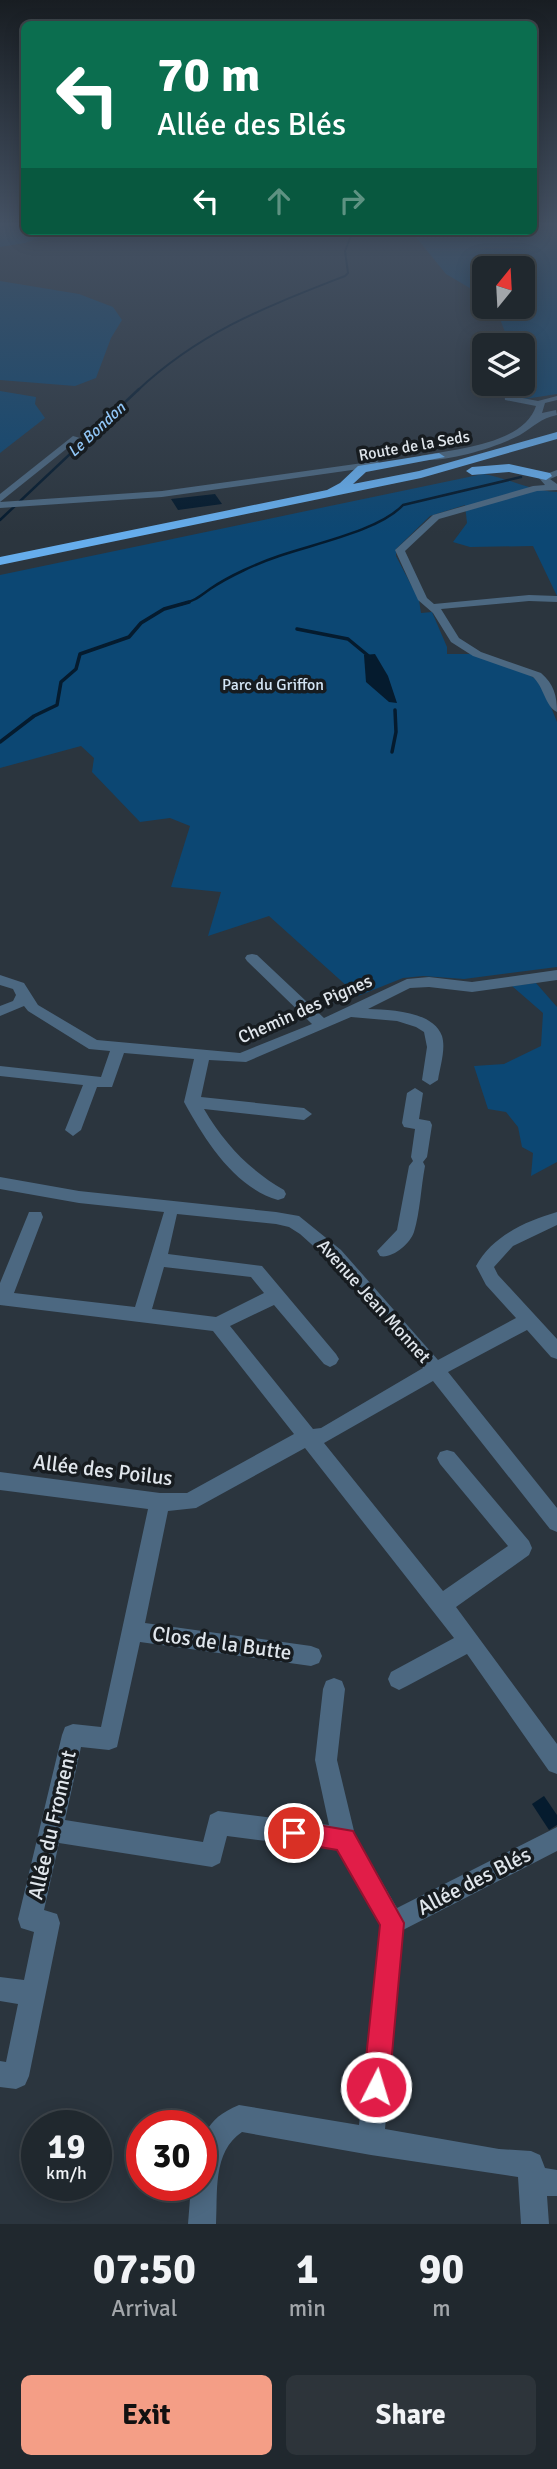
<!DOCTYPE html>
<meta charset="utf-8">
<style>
:root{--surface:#20282e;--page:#2d343a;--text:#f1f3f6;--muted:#a2a6aa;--line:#3d444a;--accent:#f49e86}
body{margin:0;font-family:Signika,sans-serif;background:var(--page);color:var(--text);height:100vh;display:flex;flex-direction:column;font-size:26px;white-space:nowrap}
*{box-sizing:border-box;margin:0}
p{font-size:23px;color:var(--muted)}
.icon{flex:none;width:38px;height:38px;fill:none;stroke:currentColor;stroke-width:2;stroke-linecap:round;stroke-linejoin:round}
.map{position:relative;height:2224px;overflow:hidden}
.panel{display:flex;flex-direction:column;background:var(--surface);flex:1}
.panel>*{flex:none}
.hud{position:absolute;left:21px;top:21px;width:516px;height:214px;border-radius:10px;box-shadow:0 4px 18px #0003,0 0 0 2px var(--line);background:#0b6e4f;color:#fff;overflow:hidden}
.needle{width:46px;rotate:18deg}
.tools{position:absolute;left:472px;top:256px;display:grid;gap:14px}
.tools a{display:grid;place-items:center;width:63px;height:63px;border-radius:10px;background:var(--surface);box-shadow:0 4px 18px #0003,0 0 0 2px var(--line);font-size:35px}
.speed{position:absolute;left:21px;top:2110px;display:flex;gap:14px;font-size:35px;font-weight:700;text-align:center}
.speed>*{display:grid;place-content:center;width:91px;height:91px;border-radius:50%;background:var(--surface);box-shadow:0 4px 18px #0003,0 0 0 2px var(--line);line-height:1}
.speed small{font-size:18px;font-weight:400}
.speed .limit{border:10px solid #d22;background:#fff;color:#111}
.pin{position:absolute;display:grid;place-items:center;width:60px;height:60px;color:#fff;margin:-30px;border:4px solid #fff;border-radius:50%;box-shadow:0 2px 7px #0007}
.me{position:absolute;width:77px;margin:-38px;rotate:5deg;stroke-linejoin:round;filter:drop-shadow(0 0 5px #0008)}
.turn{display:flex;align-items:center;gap:24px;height:147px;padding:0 21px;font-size:32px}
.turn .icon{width:91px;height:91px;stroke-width:2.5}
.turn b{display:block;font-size:49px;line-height:60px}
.lanes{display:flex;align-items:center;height:66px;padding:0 21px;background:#0003;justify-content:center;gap:35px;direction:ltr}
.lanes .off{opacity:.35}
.eta{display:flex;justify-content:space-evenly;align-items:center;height:119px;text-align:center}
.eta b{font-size:42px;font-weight:800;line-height:49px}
.cta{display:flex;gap:14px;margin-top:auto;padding:14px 21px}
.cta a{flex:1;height:80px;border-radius:10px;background:var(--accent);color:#111;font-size:28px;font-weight:800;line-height:80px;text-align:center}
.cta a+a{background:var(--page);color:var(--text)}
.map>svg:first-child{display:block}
.green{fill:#0c4773}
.water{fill:#051b2e}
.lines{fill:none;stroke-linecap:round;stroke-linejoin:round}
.stream-far2{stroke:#051b2e;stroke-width:2}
.stream-far1{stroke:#051b2e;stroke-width:2.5}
.stream{stroke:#051b2e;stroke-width:3.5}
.minor{fill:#4c6881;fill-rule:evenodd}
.highway{fill:#66adec;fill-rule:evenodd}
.route{fill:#e11d48;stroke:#92132f;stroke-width:2}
.labels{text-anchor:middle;stroke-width:7;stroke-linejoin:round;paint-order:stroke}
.far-water-label{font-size:16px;font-style:italic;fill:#90c5f5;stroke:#171c20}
.far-street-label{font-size:16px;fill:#e0e6ec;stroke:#171c20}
.far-park-label{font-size:16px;fill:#d3e5f5;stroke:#171c20}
.street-label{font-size:18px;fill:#e0e6ec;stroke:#171c20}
.near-street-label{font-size:21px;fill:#e0e6ec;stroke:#171c20}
</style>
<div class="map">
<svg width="557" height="2224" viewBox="0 0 557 2224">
<rect width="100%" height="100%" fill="#2b353e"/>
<g class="green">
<path d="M 0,222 L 24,222 L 24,231 L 57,231 L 25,243 L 0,247 Z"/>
<path d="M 534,222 L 557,222 L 557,394 L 525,399 L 512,394 L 511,383 L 523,383 L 523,345 L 510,345 L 495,306 L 523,306 L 523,268 L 485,268 L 485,297 L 446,274 L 411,231 L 534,231 Z"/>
<path d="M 0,281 L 79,294 L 113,307 L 122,320 L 111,338 L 96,378 L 75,386 L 0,380 Z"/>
<path d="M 0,391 L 36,397 L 35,404 L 45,418 L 0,453 Z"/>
<path d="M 483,474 C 509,478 530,491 557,492 L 557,596 L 533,546 L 470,547 L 453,542 L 467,523 L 465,505 L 430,516 L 396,549 L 396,556 L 419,600 L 421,613 L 432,612 L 447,647 L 447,654 L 471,654 L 524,672 L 541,682 L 557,722 L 557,967 L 464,979 L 423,976 L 403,978 L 358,996 L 269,916 L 208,936 L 221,892 L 171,887 L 190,826 L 170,818 L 140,822 L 92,772 L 94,758 L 81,746 L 0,768 L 0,575 Z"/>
<path d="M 536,983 L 557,1007 L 557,1162 L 531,1176 L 533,1153 L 522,1147 L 518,1127 L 506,1112 L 488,1109 L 474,1066 L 504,1064 L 541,1046 L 543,1013 L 512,986 Z"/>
</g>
<g class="water">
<path d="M 215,494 L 222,504 L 178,510 L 171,499 Z"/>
<path d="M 375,654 L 388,676 L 397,703 L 389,702 L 366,682 L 364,655 Z"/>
<path d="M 544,1796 L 557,1815 L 557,1825 L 549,1830 L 532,1804 Z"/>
</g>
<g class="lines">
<path class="stream-far2" d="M 137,391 C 201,331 266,307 345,276 L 348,273 L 345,251 L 353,231"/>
<g class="stream-far1">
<path d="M 0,520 L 139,389"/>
<path d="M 182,604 C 195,601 200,596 210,589 C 229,576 258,563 279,556 C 313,544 379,531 403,505 L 521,477"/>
</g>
<g class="stream">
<path d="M 297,629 L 348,639 L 371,658"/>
<path d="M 0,742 L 34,716 L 57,705 L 61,682 L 76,669 L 80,654 L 129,637 L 141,623 L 164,609 L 189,602"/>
<path d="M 392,752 L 396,732 L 395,710"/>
</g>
<g class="minor">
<path d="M 503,383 L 511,383 L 512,396 L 538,401 L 557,396 L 557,400 L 545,403 L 542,413 L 556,410 L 557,415 C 541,418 533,427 520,435 C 495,448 448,462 420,460 L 420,456 C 454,449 523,445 536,406 L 505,400 Z"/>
<path d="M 73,436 L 80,438 L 0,502 L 0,494 Z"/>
<path d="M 377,461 L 381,464 L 380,466 L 162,497 L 0,508 L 0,502 L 162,491 Z"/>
<path d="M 557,470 L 557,476 L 550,479 L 557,484 L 557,490 L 537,491 L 439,519 L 405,551 L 427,598 L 434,604 L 529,595 L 557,596 L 557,602 L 529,601 L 441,609 L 459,638 L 481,652 L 541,673 C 554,684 557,696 557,712 C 545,706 544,687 533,677 L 473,656 L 451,642 L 433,613 L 418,600 L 395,550 L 433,515 L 533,486 L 545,485 L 539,478 L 541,476 Z"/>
<path d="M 252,954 L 257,955 L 324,1018 L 407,979 L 429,977 L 472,982 L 557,970 L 557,980 L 472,992 L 429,987 L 410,988 L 368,1009 C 391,1010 433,1011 442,1036 C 446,1049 440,1067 438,1080 L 430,1085 L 422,1080 L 427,1047 L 424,1032 L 416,1027 L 397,1021 L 351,1017 L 246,1062 L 209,1060 L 201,1097 L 304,1108 L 312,1114 L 304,1120 L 204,1109 C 224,1143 249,1170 284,1190 L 286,1194 L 284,1198 L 278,1200 C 234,1187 205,1140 184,1102 L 194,1059 L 124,1053 L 112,1087 L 97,1087 L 81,1130 L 73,1136 L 65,1130 L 83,1085 L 0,1076 L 0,1066 L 101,1077 L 110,1051 L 89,1049 L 28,1011 L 24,1006 L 0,1016 L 0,1006 L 13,1001 L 16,995 L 13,989 L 0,985 L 0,975 L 24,983 L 38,1005 L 97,1040 L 240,1053 L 312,1024 L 247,961 L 245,958 L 247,955 Z"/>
<path d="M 415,1088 L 423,1093 L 419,1119 L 430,1121 L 432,1125 L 427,1157 L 423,1162 L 425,1166 C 421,1187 420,1212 414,1232 C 410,1244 392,1259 380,1256 L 377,1251 L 397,1230 L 409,1166 L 413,1161 L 411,1157 L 415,1129 L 404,1127 L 402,1123 L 407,1093 Z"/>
<path d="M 0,1177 L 79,1191 L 276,1212 L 299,1216 L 341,1250 L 438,1360 L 516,1318 L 486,1285 L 476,1266 C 492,1236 526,1221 557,1212 L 557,1225 L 513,1246 L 494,1267 L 498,1275 L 557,1339 L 557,1359 L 551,1357 L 527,1330 L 448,1372 L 557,1508 L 557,1532 L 550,1529 L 433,1381 L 324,1443 L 443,1591 L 508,1546 L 440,1464 L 437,1458 L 440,1452 L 447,1450 L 454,1452 L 529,1541 L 532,1548 L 529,1555 L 456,1607 L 557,1744 L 557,1774 L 549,1771 L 467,1654 L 407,1686 L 399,1690 L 391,1686 L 388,1679 L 391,1672 L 454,1638 L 305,1448 L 196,1508 L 168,1511 L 145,1623 L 311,1646 L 319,1649 L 322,1656 L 319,1663 L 311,1666 L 140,1642 L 117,1747 L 109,1750 L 81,1747 L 65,1820 L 203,1842 L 210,1815 L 218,1811 L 329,1825 L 315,1760 L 323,1689 L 326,1681 L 334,1678 L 342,1681 L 345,1689 L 337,1760 L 355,1835 L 397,1908 L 557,1827 L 557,1851 L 403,1930 L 385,2129 L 499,2149 L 531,2151 L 540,2155 L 545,2168 L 557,2170 L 557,2196 L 547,2196 L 549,2224 L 521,2224 L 518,2177 L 371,2155 L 242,2132 C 212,2152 218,2193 216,2224 L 188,2224 L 191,2186 L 201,2186 C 201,2147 197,2122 239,2105 L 359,2125 L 380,1925 L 337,1850 L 227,1836 L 220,1863 L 212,1867 L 59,1843 L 44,1910 L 57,1914 L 60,1923 L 29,2076 L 25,2085 L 16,2089 L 0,2087 L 0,2061 L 6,2062 L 18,2004 L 0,2001 L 0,1977 L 24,1980 L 34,1932 L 21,1928 L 18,1919 L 62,1735 L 65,1727 L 73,1724 L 101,1727 L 148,1509 L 0,1490 L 0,1472 L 160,1493 L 187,1493 L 294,1434 L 213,1331 L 0,1305 L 0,1283 L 27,1217 L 29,1212 L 41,1212 L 43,1217 L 14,1293 L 135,1307 L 164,1212 L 79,1203 L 0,1189 ZM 177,1214 L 276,1224 L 289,1227 L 300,1234 L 329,1260 L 423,1368 L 321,1428 L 313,1429 L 230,1326 L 274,1305 L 324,1364 L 330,1367 L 336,1364 L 339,1359 L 336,1354 L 262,1266 L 168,1254 ZM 164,1267 L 251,1277 L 264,1293 L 216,1317 L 152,1309 Z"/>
</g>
<g class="highway">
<path d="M 557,432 L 557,439 L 421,478 L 0,565 L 0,557 L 327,490 L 340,483 L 358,466 L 439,453 L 445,457 L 366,472 L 353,484 L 419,471 Z"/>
<path d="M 509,464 L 550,473 L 552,476 L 546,480 L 509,472 L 472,475 L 466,471 L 472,467 Z"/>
</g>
</g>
<linearGradient id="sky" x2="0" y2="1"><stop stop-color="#181d22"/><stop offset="0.42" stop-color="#445163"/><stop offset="1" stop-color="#445163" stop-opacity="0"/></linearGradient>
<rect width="557" height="534" fill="url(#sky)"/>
<path class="route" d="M 294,1821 L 353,1831 L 404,1923 L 389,2087 L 386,2096 L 376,2100 L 367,2096 L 363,2087 L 380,1925 L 337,1850 L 285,1841 L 282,1833 L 285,1824 Z"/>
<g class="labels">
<g class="far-water-label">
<text transform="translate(96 429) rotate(-43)" y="6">Le Bondon</text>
</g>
<g class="far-street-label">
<text transform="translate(414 445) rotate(-10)" y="6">Route de la Seds</text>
</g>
<g class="far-park-label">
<text x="273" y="690">Parc du Griffon</text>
</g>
<g class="street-label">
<text transform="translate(305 1009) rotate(-24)" y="6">Chemin des Pignes</text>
<text transform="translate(374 1301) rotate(48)" y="6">Avenue Jean Monnet</text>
</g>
<g class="near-street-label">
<text transform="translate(103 1470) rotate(7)" y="7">Allée des Poilus</text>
<text transform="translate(222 1643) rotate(8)" y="7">Clos de la Butte</text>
<text transform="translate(52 1825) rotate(-77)" y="7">Allée du Froment</text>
<text transform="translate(474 1881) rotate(-27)" y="7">Allée des Blés</text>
</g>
</g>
</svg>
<div class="tools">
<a><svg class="needle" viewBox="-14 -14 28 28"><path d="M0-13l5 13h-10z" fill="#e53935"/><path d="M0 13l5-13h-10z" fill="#a2a6aa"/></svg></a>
<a><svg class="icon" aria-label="layers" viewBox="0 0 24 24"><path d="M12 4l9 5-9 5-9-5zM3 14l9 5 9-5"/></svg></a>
</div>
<div class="speed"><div>19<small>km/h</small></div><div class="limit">30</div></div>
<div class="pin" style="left:294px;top:1833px;background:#d93025"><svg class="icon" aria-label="arrive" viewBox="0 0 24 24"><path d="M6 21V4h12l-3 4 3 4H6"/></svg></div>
<svg class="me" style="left:376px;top:2087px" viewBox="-20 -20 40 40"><circle r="17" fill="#e11d48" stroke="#fff" stroke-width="3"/><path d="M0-11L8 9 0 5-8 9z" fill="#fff"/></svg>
<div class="hud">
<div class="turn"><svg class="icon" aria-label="left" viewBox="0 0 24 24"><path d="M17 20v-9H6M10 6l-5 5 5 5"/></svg><div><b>70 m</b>Allée des Blés</div></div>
<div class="lanes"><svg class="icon" aria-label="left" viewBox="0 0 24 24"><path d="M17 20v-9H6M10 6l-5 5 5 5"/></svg><svg class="icon off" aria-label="ahead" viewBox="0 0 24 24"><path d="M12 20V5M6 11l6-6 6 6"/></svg><svg class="icon off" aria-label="right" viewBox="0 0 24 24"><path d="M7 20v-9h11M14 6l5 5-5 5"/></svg></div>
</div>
</div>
<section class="panel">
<div class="eta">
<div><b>07:50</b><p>Arrival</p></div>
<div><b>1</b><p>min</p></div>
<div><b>90</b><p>m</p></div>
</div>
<div class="cta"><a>Exit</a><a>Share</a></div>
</section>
